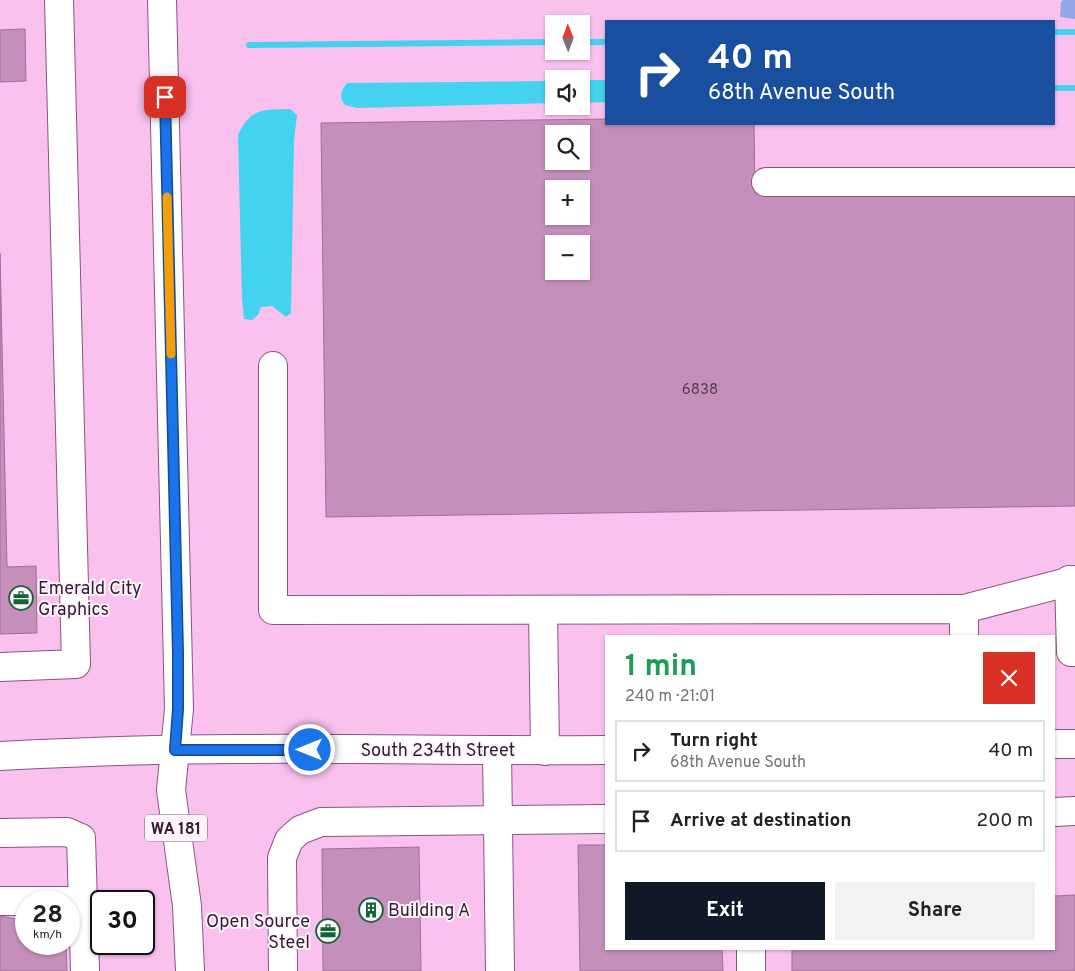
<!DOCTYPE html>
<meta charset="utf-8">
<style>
:root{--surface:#fff;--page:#f2f2f2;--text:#202124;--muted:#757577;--line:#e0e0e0;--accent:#111827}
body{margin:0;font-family:Overpass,sans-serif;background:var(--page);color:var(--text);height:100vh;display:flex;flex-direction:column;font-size:19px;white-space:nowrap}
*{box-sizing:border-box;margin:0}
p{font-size:16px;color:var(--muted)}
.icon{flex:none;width:28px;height:28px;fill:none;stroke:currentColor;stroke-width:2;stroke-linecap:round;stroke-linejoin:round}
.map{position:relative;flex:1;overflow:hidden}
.drawer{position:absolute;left:605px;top:635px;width:450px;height:315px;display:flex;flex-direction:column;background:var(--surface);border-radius:0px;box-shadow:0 1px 4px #0004}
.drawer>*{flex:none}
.hud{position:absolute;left:605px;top:20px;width:450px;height:105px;border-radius:0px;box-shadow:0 1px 4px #0004;background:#1a4fa0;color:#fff;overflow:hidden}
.needle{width:32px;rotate:359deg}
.fabs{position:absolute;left:545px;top:15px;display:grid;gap:10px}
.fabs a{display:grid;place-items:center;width:45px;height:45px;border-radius:0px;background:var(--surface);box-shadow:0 1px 4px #0004;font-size:25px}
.speed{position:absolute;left:15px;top:890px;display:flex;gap:10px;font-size:25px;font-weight:700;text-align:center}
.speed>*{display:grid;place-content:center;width:65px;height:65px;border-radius:50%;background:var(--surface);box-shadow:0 1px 4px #0004;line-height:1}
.speed small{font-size:12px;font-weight:400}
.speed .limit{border:2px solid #111;border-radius:8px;background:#fff;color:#111}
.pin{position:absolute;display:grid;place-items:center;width:42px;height:42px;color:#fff;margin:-21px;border-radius:10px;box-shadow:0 2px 8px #0006}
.me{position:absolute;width:55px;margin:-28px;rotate:270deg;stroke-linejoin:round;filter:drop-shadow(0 0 4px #0008)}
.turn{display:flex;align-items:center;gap:18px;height:105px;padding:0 20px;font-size:22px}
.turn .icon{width:65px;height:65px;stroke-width:2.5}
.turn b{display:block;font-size:35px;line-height:42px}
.round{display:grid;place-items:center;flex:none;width:52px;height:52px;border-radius:0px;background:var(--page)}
.headline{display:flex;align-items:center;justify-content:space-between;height:85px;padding:0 20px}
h1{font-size:30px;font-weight:700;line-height:38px;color:#1e9e55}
.primary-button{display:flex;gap:10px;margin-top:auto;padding:10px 20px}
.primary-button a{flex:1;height:58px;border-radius:0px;background:var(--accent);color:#fff;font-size:20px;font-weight:700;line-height:58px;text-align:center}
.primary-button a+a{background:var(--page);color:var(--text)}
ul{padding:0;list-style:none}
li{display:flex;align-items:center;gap:15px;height:62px;margin:0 10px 8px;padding:0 10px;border:2px solid var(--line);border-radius:0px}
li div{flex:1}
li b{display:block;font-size:19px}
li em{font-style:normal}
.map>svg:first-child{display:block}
.green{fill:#95a6eb}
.water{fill:#44d3ee}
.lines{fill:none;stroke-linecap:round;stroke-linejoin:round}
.stream{stroke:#44d3ee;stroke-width:6}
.building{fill:#c58fbb;stroke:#a06d97;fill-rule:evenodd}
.minor-casing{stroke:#87567f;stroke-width:30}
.major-casing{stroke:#87567f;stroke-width:30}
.minor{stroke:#fff;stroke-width:28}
.major{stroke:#fff;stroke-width:28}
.route-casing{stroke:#114b97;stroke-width:12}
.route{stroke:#1a73e8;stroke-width:9}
.slow{stroke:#f59e0b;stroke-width:9}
.labels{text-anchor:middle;stroke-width:4;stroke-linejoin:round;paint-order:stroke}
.number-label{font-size:15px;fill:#573a51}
.shield{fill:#fff3fc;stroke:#705d6c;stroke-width:1}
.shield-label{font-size:16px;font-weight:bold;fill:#321d2e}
.poi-label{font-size:18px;fill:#321d2e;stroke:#fff3fc;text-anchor:start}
.street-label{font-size:18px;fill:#321d2e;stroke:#fff3fc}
</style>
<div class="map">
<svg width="1075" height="971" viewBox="0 0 1075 971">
<rect width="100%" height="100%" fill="#fac1ef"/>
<path class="green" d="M 1063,0 L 1075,0 L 1075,19 L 1060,17 L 1061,2 Z"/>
<g class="water">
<path d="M 581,80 L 606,80 L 606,102 L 581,103 Z"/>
<path d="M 554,81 L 554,103 L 357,108 L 345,105 L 341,99 L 342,90 L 347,83 Z"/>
<path d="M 290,109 L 297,115 L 294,141 L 291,313 L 286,317 L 272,306 L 261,307 L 258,315 L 252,320 L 244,319 L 242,299 L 238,135 C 251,107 263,110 290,109 Z"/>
</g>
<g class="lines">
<g class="stream">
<path d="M 1054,32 L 1075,32"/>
<path d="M 581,42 L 606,42"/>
<path d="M 249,45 L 554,42"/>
<path d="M 1054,88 L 1075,88"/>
</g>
</g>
<g class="building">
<path d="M 25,29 L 26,81 L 0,82 L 0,30 Z"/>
<path d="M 606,119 L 606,124 L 754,124 L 755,194 L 1075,190 L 1075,506 L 326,517 L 321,123 ZM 554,134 L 581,134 L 581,161 L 554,161 ZM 554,189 L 581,189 L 581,216 L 554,216 ZM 554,244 L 581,244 L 581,271 L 554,271 Z"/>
<path d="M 0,253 L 7,567 L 36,566 L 37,633 L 0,634 Z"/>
<path d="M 578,845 L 606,845 L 606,949 L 722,949 L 723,971 L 580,971 Z"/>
<path d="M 419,847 L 421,971 L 323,971 L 322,849 Z"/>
<path d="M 1075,895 L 1075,971 L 792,971 L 792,949 L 1054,949 L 1054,896 Z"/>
<path d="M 0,916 L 17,919 L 17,922 L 26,922 L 26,944 L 66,944 L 67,971 L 0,971 Z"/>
</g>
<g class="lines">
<g class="minor-casing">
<g id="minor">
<path d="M 766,182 L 1075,182"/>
<path d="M 273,366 L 273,610 L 964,609 L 964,636"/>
<path d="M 1069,580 L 1071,652 L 1075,652"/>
<path d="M 964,609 L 1075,580"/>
<path d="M 543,610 L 545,751"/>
<path d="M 0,667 L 76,664 L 59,0"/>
<path d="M 1054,744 L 1075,744"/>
<path d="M 497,751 L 500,971"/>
<path d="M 0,756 C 78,752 157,749 235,749 C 359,748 482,751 606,750"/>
<path d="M 1054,812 L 1075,811"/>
<path d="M 0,833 L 67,832 L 81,838 L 85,971"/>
<path d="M 0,901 L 83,901"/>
<path d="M 751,949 L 751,971"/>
<path d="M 283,971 L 282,858 L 289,840 L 300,830 L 321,822 L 606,819"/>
</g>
</g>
<g class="major-casing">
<path id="major" d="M 162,0 L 179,709 L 171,790 L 187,906 L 190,971"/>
</g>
<use href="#minor" class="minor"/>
<use href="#major" class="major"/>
</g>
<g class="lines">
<g class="route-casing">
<path id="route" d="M 165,97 L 178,653 L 178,709 L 175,750 L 310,750"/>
</g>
<use href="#route" class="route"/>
<path class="slow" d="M 167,197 L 171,354"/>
</g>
<defs>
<g id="office-ring" transform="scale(1.25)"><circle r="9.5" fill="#fff3fc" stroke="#116637" stroke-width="1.5"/><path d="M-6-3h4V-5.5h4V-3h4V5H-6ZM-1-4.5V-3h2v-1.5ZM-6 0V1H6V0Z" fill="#116637"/></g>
<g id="building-ring" transform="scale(1.25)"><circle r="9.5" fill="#fff3fc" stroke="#116637" stroke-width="1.5"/><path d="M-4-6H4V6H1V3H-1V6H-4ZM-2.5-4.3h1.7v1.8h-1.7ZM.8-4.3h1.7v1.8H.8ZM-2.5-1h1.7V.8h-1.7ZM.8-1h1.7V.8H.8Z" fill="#116637"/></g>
</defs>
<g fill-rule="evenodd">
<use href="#office-ring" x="21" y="598"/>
<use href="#building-ring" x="371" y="910"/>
<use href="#office-ring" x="328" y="931"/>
</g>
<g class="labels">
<g class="number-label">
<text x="700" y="394">6838</text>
</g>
<rect class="shield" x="145" y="814.5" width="62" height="27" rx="4"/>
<g class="shield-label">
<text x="176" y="834">WA 181</text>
</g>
<g class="poi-label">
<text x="38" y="594">Emerald City<tspan x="38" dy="21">Graphics</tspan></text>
<text x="388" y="916">Building A</text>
<text x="310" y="927" text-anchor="end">Open Source<tspan x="310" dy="21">Steel</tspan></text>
</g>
<g class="street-label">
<text x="438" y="756">South 234th Street</text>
</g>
</g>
</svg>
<div class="fabs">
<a><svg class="needle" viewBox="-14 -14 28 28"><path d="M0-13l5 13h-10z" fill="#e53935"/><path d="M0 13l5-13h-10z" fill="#757577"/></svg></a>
<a><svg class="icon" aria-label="sound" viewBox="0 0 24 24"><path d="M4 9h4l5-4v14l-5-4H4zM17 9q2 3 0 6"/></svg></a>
<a><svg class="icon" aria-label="search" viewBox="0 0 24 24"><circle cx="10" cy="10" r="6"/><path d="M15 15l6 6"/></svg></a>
<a>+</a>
<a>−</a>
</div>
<div class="speed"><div>28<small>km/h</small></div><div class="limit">30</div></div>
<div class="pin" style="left:165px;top:97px;background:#d93025"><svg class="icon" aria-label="arrive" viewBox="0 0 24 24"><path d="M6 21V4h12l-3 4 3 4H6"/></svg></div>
<svg class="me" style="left:310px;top:750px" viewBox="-20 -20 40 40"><circle r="17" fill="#1a73e8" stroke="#fff" stroke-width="3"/><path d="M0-11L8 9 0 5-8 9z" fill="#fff"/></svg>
<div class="hud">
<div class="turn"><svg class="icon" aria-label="right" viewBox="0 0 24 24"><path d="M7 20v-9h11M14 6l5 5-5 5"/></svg><div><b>40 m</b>68th Avenue South</div></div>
</div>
<section class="drawer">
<div class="headline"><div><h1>1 min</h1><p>240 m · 21:01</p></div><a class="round" style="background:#d93025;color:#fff"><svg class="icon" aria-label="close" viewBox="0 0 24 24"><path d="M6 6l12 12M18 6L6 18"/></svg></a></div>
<ul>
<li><svg class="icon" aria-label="right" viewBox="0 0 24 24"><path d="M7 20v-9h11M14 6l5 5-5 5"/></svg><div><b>Turn right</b><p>68th Avenue South</p></div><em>40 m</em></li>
<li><svg class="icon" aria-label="arrive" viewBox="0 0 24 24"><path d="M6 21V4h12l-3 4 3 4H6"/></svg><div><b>Arrive at destination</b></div><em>200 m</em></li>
</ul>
<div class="primary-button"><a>Exit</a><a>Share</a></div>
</section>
</div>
